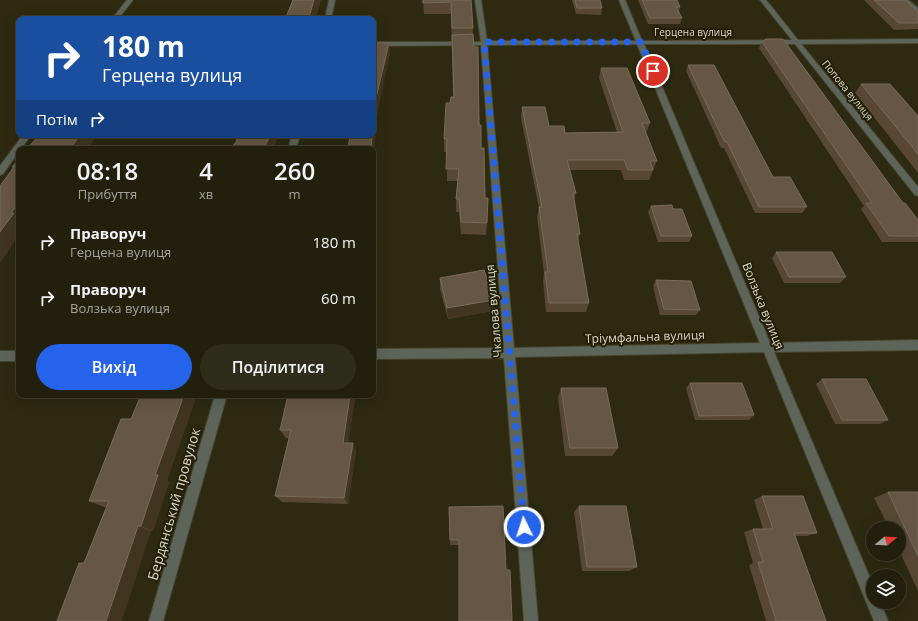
<!DOCTYPE html>
<html lang="uk">
<meta charset="utf-8">
<style>
:root{--surface:#22200d;--page:#2e2d1b;--text:#f1f3f6;--muted:#a2a39d;--line:#3f3e2e;--accent:#2563eb}
body{margin:0;font-family:"Open Sans",sans-serif;background:var(--page);color:var(--text);height:100vh;display:flex;flex-direction:column;font-size:15px;white-space:nowrap}
*{box-sizing:border-box;margin:0}
p{font-size:13px;color:var(--muted)}
.icon{flex:none;width:22px;height:22px;fill:none;stroke:currentColor;stroke-width:2;stroke-linecap:round;stroke-linejoin:round}
.map{position:relative;flex:1;overflow:hidden}
.details{position:absolute;left:16px;top:146px;width:360px;height:252px;display:flex;flex-direction:column;background:var(--surface);border-radius:8px;box-shadow:0 4px 16px #0002,0 0 0 1px var(--line)}
.details>*{flex:none}
.guide{position:absolute;left:16px;top:16px;width:360px;height:122px;border-radius:8px;box-shadow:0 4px 16px #0002,0 0 0 1px var(--line);background:#1a4fa0;color:#fff;overflow:hidden}
.needle{width:26px;rotate:72deg}
.tools{position:absolute;left:866px;top:521px;display:grid;gap:8px}
.tools a{display:grid;place-items:center;width:40px;height:40px;border-radius:50%;background:var(--surface);box-shadow:0 4px 16px #0002,0 0 0 1px var(--line);font-size:20px}
.pin{position:absolute;display:grid;place-items:center;width:34px;height:34px;color:#fff;margin:-17px;border:2px solid #fff;border-radius:50%;box-shadow:0 1px 4px #0007}
.me{position:absolute;width:44px;margin:-22px;rotate:356deg;stroke-linejoin:round;filter:drop-shadow(0 0 3px #0008)}
.turn{display:flex;align-items:center;gap:14px;height:84px;padding:0 20px;font-size:18px}
.turn .icon{width:52px;height:52px;stroke-width:2.5}
.turn b{display:block;font-size:28px;line-height:34px}
.then{display:flex;align-items:center;height:38px;padding:0 20px;background:#0003;gap:8px;font-size:15px}
.eta{display:flex;justify-content:space-evenly;align-items:center;height:68px;text-align:center}
.eta b{font-size:24px;font-weight:600;line-height:28px}
.cta{display:flex;gap:8px;margin-top:auto;padding:8px 20px}
.cta a{flex:1;height:46px;border-radius:24px;background:var(--accent);color:#fff;font-size:16px;font-weight:600;line-height:46px;text-align:center}
.cta a+a{background:var(--page);color:var(--text)}
ul{padding:0;list-style:none}
li{display:flex;align-items:center;gap:12px;height:56px;padding:0 20px}
li div{flex:1}
li b{display:block;font-size:15px}
li em{font-style:normal}
.map>svg:first-child{display:block}
.lines{fill:none;stroke-linecap:round;stroke-linejoin:round}
.minor-casing{stroke:#49462f;stroke-width:2}
.minor{fill:#5d655a;fill-rule:evenodd}
.wall{fill:#584733}
.shaded-wall{fill:#41351f}
.building{fill:#665744;stroke:#786b59}
.route{stroke:#2563eb;stroke-width:7;stroke-dasharray:0 12.6}
.labels{text-anchor:middle;stroke-width:4;stroke-linejoin:round;paint-order:stroke}
.far-street-label{font-size:10px;fill:#dbd9ca;stroke:#232007}
.street-label{font-size:12px;fill:#dbd9ca;stroke:#232007}
.near-street-label{font-size:14px;fill:#dbd9ca;stroke:#232007}
</style>
<div class="map">
<svg width="918" height="621" viewBox="0 0 918 621">
<rect width="100%" height="100%" fill="#2d2a11"/>
<g class="lines">
<g class="minor-casing">
<g id="minor">
<path d="M 127,0 L 133,0 L 118,19 L 112,19 Z"/>
<path d="M 329,0 L 335,0 L 331,19 L 325,19 Z"/>
<path d="M 475,0 L 481,0 L 487,41 L 636,41 L 619,0 L 625,0 L 642,41 L 792,40 L 760,0 L 766,0 L 798,40 L 918,39 L 918,43 L 801,44 L 918,187 L 918,196 L 915,195 L 795,44 L 644,44 L 770,343 L 918,340 L 918,350 L 774,352 L 873,585 L 873,602 L 880,602 L 888,621 L 874,621 L 764,352 L 515,357 L 538,621 L 524,621 L 504,358 L 373,359 L 373,349 L 504,348 L 481,45 L 373,46 L 373,42 L 481,42 ZM 637,44 L 760,343 L 514,348 L 487,45 Z"/>
<path d="M 902,0 L 908,0 L 918,8 L 918,13 Z"/>
<path d="M 23,135 L 31,135 L 21,149 L 19,149 L 19,151 L 3,174 L 0,175 L 0,166 Z"/>
<path d="M 292,135 L 300,135 L 296,149 L 288,149 Z"/>
<rect x="0" y="351" width="19" height="10"/>
<path d="M 215,395 L 227,395 L 163,621 L 149,621 Z"/>
</g>
</g>
<use href="#minor" class="minor"/>
</g>
<g class="wall">
<path d="M 292,0 L 321,0 L 315,19 L 286,19 L 286,17 L 292,2 Z"/>
<path d="M 423,0 L 471,0 L 473,34 L 487,223 L 486,235 L 461,234 L 459,212 L 456,212 L 456,199 L 458,181 L 447,181 L 447,152 L 444,152 L 444,139 L 450,103 L 453,97 L 451,14 L 424,14 Z"/>
<path d="M 572,0 L 600,0 L 602,8 L 601,15 L 576,14 Z"/>
<path d="M 638,0 L 677,0 L 680,7 L 679,11 L 682,18 L 680,24 L 648,24 Z"/>
<path d="M 864,0 L 905,0 L 918,12 L 918,29 L 894,30 Z"/>
<path d="M 762,42 L 918,220 L 918,242 L 882,242 L 861,209 L 864,206 L 759,48 Z"/>
<path d="M 688,65 L 773,177 L 807,207 L 802,213 L 755,213 L 724,148 L 721,148 L 717,139 L 686,71 Z"/>
<path d="M 601,68 L 650,123 L 646,133 L 657,161 L 649,180 L 624,180 L 621,170 L 569,170 L 576,193 L 574,200 L 580,234 L 578,241 L 589,303 L 586,312 L 546,312 L 543,281 L 544,273 L 537,217 L 539,208 L 521,118 L 522,107 L 549,126 L 565,133 L 617,132 L 599,78 Z"/>
<path d="M 861,84 L 918,116 L 918,173 L 855,93 Z"/>
<path d="M 651,206 L 673,209 L 692,236 L 689,242 L 658,242 L 648,212 Z"/>
<path d="M 776,252 L 846,277 L 840,283 L 784,283 L 772,258 Z"/>
<path d="M 440,278 L 493,311 L 448,319 L 440,289 Z"/>
<path d="M 656,280 L 700,310 L 696,315 L 660,315 L 653,286 Z"/>
<path d="M 822,379 L 888,420 L 880,424 L 835,424 L 816,384 Z"/>
<path d="M 690,383 L 754,415 L 749,420 L 695,420 L 686,388 Z"/>
<path d="M 561,388 L 618,448 L 612,456 L 565,456 L 558,398 Z"/>
<path d="M 355,398 L 348,443 L 356,451 L 348,504 L 282,502 L 275,496 L 289,438 L 286,438 L 280,430 Z"/>
<path d="M 195,400 L 167,480 L 169,482 L 153,531 L 151,531 L 84,563 L 106,507 L 104,507 L 89,501 L 131,419 Z"/>
<path d="M 888,492 L 918,492 L 918,591 L 899,550 L 899,528 L 889,528 L 874,498 Z"/>
<path d="M 762,496 L 817,533 L 807,536 L 795,536 L 826,621 L 766,621 L 749,565 L 753,563 L 744,532 L 753,529 L 763,529 L 754,500 Z"/>
<path d="M 579,506 L 637,567 L 629,571 L 582,571 L 574,512 Z"/>
<path d="M 449,507 L 506,570 L 512,621 L 459,545 L 450,545 Z"/>
</g>
<g class="shaded-wall">
<path d="M 314,0 L 321,0 L 315,19 L 309,19 L 309,17 Z"/>
<path d="M 389,43 L 390,55 L 378,110 L 373,160 L 373,149 L 371,149 L 372,135 L 373,135 L 373,128 L 376,98 Z"/>
<path d="M 80,135 L 97,135 L 88,149 L 70,149 Z"/>
<path d="M 270,135 L 279,135 L 273,149 L 264,149 Z"/>
<path d="M 19,202 L 19,235 L 0,263 L 0,232 L 11,213 Z"/>
<path d="M 494,300 L 493,311 L 448,319 L 447,308 Z"/>
<path d="M 184,395 L 190,395 L 195,400 L 167,480 L 169,482 L 153,531 L 141,526 L 155,475 Z"/>
<path d="M 350,395 L 354,395 L 355,398 L 347,451 L 343,443 Z"/>
<path d="M 353,443 L 356,451 L 348,504 L 344,498 Z"/>
<path d="M 138,526 L 151,531 L 122,621 L 106,621 Z"/>
</g>
<g class="building">
<path d="M 293,0 L 314,0 L 309,17 L 286,17 Z"/>
<path d="M 423,0 L 471,0 L 473,28 L 452,28 L 451,2 L 423,3 Z"/>
<path d="M 575,0 L 600,0 L 602,8 L 577,8 Z"/>
<path d="M 642,0 L 677,0 L 680,7 L 676,7 L 682,18 L 650,18 Z"/>
<path d="M 874,0 L 905,0 L 918,12 L 918,23 L 899,23 Z"/>
<path d="M 473,34 L 474,47 L 478,47 L 479,125 L 481,125 L 481,148 L 484,148 L 485,198 L 488,198 L 487,223 L 461,222 L 459,199 L 456,199 L 459,169 L 446,169 L 447,139 L 444,139 L 446,103 L 450,103 L 451,97 L 454,97 L 452,35 Z"/>
<path d="M 766,39 L 783,39 L 903,203 L 905,203 L 918,220 L 918,236 L 889,236 L 866,203 L 872,203 L 762,42 Z"/>
<path d="M 373,43 L 389,43 L 376,98 L 373,128 Z"/>
<path d="M 688,65 L 714,65 L 773,177 L 790,177 L 807,207 L 759,207 L 727,142 L 725,142 L 720,133 Z"/>
<path d="M 601,68 L 627,68 L 650,123 L 642,123 L 657,161 L 650,161 L 653,170 L 628,170 L 624,160 L 567,160 L 576,193 L 573,193 L 580,234 L 577,234 L 589,303 L 549,303 L 545,272 L 548,272 L 539,207 L 542,207 L 522,107 L 545,107 L 549,126 L 564,126 L 565,133 L 623,132 Z"/>
<path d="M 861,84 L 890,84 L 918,116 L 918,154 Z"/>
<path d="M 39,135 L 80,135 L 70,149 L 27,149 Z"/>
<path d="M 239,135 L 270,135 L 264,149 L 231,149 L 234,144 L 235,144 Z"/>
<path d="M 350,135 L 372,135 L 371,149 L 348,149 Z"/>
<path d="M 19,159 L 19,202 L 11,213 L 14,213 L 0,232 L 0,186 L 14,167 L 12,167 Z"/>
<path d="M 672,205 L 673,209 L 682,209 L 692,236 L 661,236 L 651,206 Z"/>
<path d="M 776,252 L 832,252 L 846,277 L 789,277 Z"/>
<path d="M 484,270 L 494,300 L 447,308 L 440,278 Z"/>
<path d="M 656,280 L 691,281 L 700,310 L 664,309 Z"/>
<path d="M 822,379 L 866,379 L 888,420 L 842,420 Z"/>
<path d="M 690,383 L 742,383 L 754,415 L 699,416 Z"/>
<path d="M 561,388 L 606,388 L 618,448 L 570,448 Z"/>
<path d="M 141,395 L 184,395 L 155,475 L 158,475 L 141,526 L 138,526 L 106,621 L 57,621 L 79,563 L 84,563 L 109,501 L 89,501 L 121,419 L 131,419 Z"/>
<path d="M 288,395 L 350,395 L 343,443 L 353,443 L 344,498 L 275,496 L 291,430 L 280,430 Z"/>
<path d="M 888,492 L 918,492 L 918,556 Z"/>
<path d="M 762,496 L 803,496 L 817,533 L 794,533 L 826,621 L 776,621 L 758,562 L 763,562 L 753,529 L 773,529 Z"/>
<path d="M 503,506 L 506,570 L 510,570 L 512,621 L 459,621 L 459,540 L 450,540 L 449,507 Z"/>
<path d="M 579,506 L 626,506 L 637,567 L 587,567 Z"/>
</g>
<g class="lines">
<path class="route" d="M 524,527 L 484,42 L 641,42 L 653,71"/>
</g>
<g class="labels">
<g class="far-street-label">
<text x="693" y="36">Герцена вулиця</text>
<text transform="translate(848 90) rotate(51)" y="4">Попова вулиця</text>
</g>
<g class="street-label">
<text transform="translate(763 306) rotate(68)" y="4">Волзька вулиця</text>
<text transform="translate(494 311) rotate(-95)" y="4">Чкалова вулиця</text>
<text transform="translate(645 337) rotate(-2)" y="4">Тріумфальна вулиця</text>
</g>
<g class="near-street-label">
<text transform="translate(174 504) rotate(-74)" y="5">Бердянський провулок</text>
</g>
</g>
</svg>
<div class="tools">
<a><svg class="needle" viewBox="-14 -14 28 28"><path d="M0-13l5 13h-10z" fill="#e53935"/><path d="M0 13l5-13h-10z" fill="#a2a39d"/></svg></a>
<a><svg class="icon" aria-label="layers" viewBox="0 0 24 24"><path d="M12 4l9 5-9 5-9-5zM3 14l9 5 9-5"/></svg></a>
</div>
<div class="pin" style="left:653px;top:71px;background:#d93025"><svg class="icon" aria-label="arrive" viewBox="0 0 24 24"><path d="M6 21V4h12l-3 4 3 4H6"/></svg></div>
<svg class="me" style="left:524px;top:527px" viewBox="-20 -20 40 40"><circle r="17" fill="#2563eb" stroke="#fff" stroke-width="3"/><path d="M0-11L8 9 0 5-8 9z" fill="#fff"/></svg>
<div class="guide">
<div class="turn"><svg class="icon" aria-label="right" viewBox="0 0 24 24"><path d="M7 20v-9h11M14 6l5 5-5 5"/></svg><div><b>180 m</b>Герцена вулиця</div></div>
<div class="then">Потім<svg class="icon" aria-label="right" viewBox="0 0 24 24"><path d="M7 20v-9h11M14 6l5 5-5 5"/></svg></div>
</div>
<section class="details">
<div class="eta">
<div><b>08:18</b><p>Прибуття</p></div>
<div><b>4</b><p>хв</p></div>
<div><b>260</b><p>m</p></div>
</div>
<ul>
<li><svg class="icon" aria-label="right" viewBox="0 0 24 24"><path d="M7 20v-9h11M14 6l5 5-5 5"/></svg><div><b>Праворуч</b><p>Герцена вулиця</p></div><em>180 m</em></li>
<li><svg class="icon" aria-label="right" viewBox="0 0 24 24"><path d="M7 20v-9h11M14 6l5 5-5 5"/></svg><div><b>Праворуч</b><p>Волзька вулиця</p></div><em>60 m</em></li>
</ul>
<div class="cta"><a>Вихід</a><a>Поділитися</a></div>
</section>
</div>
